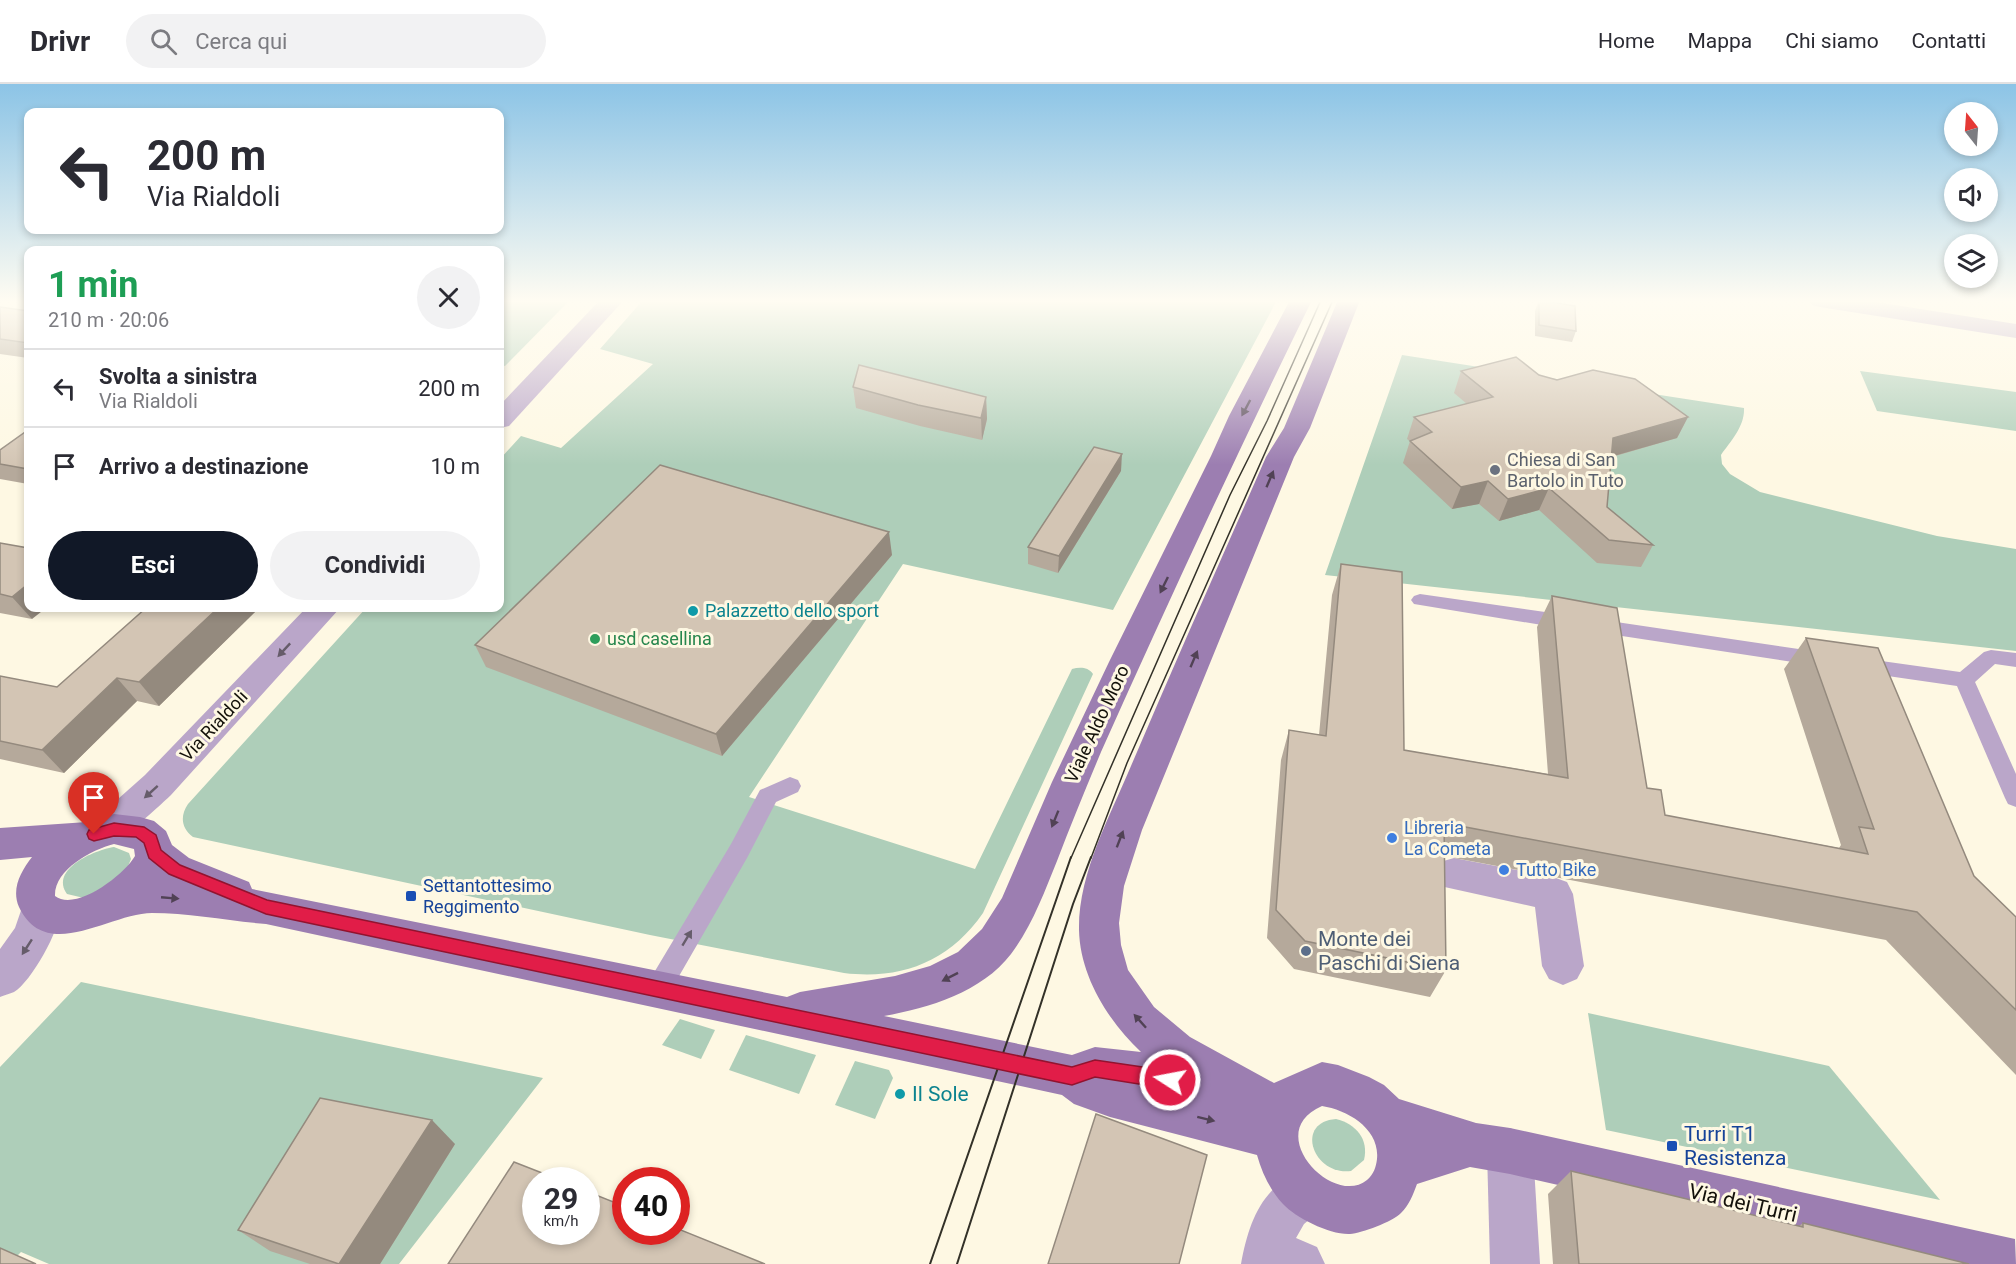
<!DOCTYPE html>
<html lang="it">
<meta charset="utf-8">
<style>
:root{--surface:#fff;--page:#f2f2f3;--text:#2b2b33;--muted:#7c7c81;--line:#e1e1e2;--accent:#111827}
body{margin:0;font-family:Roboto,sans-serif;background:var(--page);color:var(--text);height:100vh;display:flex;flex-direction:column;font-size:22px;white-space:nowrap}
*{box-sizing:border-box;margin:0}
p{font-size:20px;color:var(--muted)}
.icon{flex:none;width:33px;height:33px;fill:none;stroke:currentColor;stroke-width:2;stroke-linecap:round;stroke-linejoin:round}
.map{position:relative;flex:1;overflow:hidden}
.details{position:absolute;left:24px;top:162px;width:480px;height:366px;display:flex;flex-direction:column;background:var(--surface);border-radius:12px;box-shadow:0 3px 9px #0003}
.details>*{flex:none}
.hud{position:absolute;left:24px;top:24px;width:480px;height:126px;border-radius:12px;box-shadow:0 3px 9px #0003;background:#fff;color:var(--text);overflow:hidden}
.needle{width:39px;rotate:343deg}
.tools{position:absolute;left:1944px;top:18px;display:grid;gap:12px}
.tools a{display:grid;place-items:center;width:54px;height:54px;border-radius:50%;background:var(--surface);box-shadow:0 3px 9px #0003;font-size:30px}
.speed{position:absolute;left:522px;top:1083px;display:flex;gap:12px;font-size:30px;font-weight:700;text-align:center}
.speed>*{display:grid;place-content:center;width:78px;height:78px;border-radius:50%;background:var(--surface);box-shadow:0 3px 9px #0003;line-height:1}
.speed small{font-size:15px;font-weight:400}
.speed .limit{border:9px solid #d22;background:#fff;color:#111}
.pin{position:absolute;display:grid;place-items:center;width:51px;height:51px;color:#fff;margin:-62px -26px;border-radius:50% 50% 50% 0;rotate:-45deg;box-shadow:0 0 6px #0007}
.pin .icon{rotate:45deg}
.me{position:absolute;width:66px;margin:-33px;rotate:281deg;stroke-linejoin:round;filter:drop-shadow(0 0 4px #0008)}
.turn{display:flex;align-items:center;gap:21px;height:126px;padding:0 24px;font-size:27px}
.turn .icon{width:78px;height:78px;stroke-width:2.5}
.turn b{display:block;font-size:42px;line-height:51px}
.round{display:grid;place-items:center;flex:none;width:63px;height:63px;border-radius:32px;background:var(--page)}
.summary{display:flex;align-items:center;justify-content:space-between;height:102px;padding:0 24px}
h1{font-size:36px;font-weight:700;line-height:45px;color:#1e9e55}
.action{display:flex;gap:12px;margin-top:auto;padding:12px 24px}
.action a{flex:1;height:69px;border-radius:36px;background:var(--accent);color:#fff;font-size:24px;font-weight:700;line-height:69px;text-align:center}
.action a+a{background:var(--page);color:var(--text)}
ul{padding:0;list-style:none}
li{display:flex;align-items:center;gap:18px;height:78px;padding:0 24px;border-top:2px solid var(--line)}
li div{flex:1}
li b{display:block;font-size:22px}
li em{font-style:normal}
header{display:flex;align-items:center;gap:36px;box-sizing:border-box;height:84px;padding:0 30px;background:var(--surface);border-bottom:2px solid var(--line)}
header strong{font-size:28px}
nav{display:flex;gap:33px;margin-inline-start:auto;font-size:21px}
.search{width:420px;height:54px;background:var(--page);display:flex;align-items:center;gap:15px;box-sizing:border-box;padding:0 21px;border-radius:33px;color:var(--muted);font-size:22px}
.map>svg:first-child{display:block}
.green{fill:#aeceb9}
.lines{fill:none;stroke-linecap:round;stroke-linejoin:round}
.lane{fill:#baa6c9;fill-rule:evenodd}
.street{fill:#baa6c9;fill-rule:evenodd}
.secondary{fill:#9c7eb1;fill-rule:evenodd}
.tram-far1{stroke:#333128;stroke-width:1.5}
.tram{stroke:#333128;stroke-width:2}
.wall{fill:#b5a99b}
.shaded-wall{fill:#948a7e}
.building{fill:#d3c5b4;stroke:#948a7e;stroke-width:1.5}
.oneway{fill:#514255}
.oneway2{fill:#665c6a}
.route{fill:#e11d48;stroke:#92132f;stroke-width:1.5}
.worship-dot{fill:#6b7280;stroke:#fef8e3;stroke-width:2}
.culture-dot{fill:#0f9aa8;stroke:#fef8e3;stroke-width:2}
.leisure-dot{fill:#2e9e5b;stroke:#fef8e3;stroke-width:2}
.shop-dot{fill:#3f7fe0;stroke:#fef8e3;stroke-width:2}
.transit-dot{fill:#1a4fb4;stroke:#fef8e3;stroke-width:2}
.service-dot{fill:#5c6f8a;stroke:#fef8e3;stroke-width:2}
.labels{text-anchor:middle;stroke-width:6;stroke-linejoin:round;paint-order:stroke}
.worship-label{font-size:18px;fill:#5b616d;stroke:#fef8e3;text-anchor:start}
.culture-label{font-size:18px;fill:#0d838f;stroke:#fef8e3;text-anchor:start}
.leisure-label{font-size:18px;fill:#27864d;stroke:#fef8e3;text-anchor:start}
.street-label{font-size:18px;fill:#13110a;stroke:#fef8e3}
.shop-label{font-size:18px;fill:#366cbe;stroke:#fef8e3;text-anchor:start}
.transit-label{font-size:18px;fill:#164399;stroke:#fef8e3;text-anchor:start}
.near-service-label{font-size:21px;fill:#4e5e75;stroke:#fef8e3;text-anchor:start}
.near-culture-label{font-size:21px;fill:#0d838f;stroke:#fef8e3;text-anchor:start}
.near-transit-label{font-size:21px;fill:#164399;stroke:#fef8e3;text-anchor:start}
.near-street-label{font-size:21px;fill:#13110a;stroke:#fef8e3}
</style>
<header>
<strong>Drivr</strong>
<div class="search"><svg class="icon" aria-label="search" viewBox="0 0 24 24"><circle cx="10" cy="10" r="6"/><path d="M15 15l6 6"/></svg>Cerca qui</div>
<nav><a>Home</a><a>Mappa</a><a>Chi siamo</a><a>Contatti</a></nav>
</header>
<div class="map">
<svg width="2016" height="1180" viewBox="0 0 2016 1180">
<rect width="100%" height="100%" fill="#fef8e3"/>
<g class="green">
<path d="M 500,216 L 570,216 L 505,282 L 500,281 Z"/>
<path d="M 643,216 L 1277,216 L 1113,526 L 903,480 L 749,713 L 975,785 L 1072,585 C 1080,583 1088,583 1093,590 L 983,829 C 949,878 901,896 844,889 L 650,851 L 193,753 C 181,744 180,732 188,720 L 366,524 L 500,524 L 500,375 L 521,352 L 561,364 L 653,280 L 600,265 Z"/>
<path d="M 1402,271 L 1744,324 C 1745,342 1731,357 1721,371 L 1722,380 L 1730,390 L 1760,408 L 1937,452 L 2016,465 L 2016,567 L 1325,491 Z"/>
<path d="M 1860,287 L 2016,308 L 2016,347 L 1877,327 Z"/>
<path d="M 114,763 L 129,769 L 131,775 L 124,792 L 84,814 L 67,810 C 49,785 95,766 114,763 Z"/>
<path d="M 81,898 L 543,994 L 399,1180 L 49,1180 L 21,1168 L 9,1180 L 0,1180 L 0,983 Z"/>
<path d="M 1588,929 L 1829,982 L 1940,1116 L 1606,1046 Z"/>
<path d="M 680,935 L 715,946 L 701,975 L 662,961 Z"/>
<path d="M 746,951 L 816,971 L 799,1010 L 729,986 Z"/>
<path d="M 855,977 L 889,986 L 893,994 L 875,1035 L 835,1021 Z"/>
<path d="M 1336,1035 C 1356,1040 1369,1055 1364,1076 L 1351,1087 C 1313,1092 1294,1038 1336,1035 Z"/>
</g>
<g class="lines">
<g class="lane">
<path d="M 1420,510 L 1566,531 L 1573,533 L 1575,538 L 1573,543 L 1566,545 L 1414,520 L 1411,516 L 1414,512 Z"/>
<path d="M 1596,535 L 1819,568 L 1826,570 L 1829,575 L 1826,580 L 1819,582 L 1589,547 L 1587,542 L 1589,537 Z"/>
<path d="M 1991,566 L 2016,569 L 2016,583 L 1995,580 L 1975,598 L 2016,690 L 2016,723 L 2008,720 L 2005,714 L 1957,602 L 1860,588 L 1853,586 L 1850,581 L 1853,576 L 1860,574 L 1960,588 L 1984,568 Z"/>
<path d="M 790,693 L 798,696 L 801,702 L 798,708 L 776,718 L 747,774 L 667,913 L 658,916 L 649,913 L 646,905 L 649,897 L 731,760 L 760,706 Z"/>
</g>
<g class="street">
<path d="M 600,216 L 624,216 L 509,342 L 500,344 L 500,321 Z"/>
<path d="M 1809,216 L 1863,216 L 2016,240 L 2016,254 L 1820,223 L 1812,221 Z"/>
<path d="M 306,524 L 340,524 L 171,711 C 156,725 114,765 94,765 C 90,765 84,762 81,761 L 75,750 L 81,739 L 118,715 L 145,691 Z"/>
<path d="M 1454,774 L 1553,793 L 1567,798 L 1573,810 L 1584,882 L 1577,895 L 1563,901 L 1549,895 L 1542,882 L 1535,823 L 1440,802 L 1435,790 L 1440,778 Z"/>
<path d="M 40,807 L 54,812 C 56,816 59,821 60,825 C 61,845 31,898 14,908 C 10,910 4,911 0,913 L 0,865 L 15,844 L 26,812 Z"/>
<path d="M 1510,1044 L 1526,1051 L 1533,1067 L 1540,1180 L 1490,1180 L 1487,1067 L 1494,1051 Z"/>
<path d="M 1304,1085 L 1321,1092 L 1328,1109 L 1321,1126 L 1304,1140 L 1296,1154 L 1317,1163 L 1325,1180 L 1241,1180 C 1249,1138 1261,1103 1304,1085 Z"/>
</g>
<path class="secondary" d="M 1290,216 L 1312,216 C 1239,365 1169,516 1101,668 C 1086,704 1071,740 1057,777 C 1044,809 1032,842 1011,870 C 982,908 929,924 884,932 L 1072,971 L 1095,963 L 1141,968 C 1108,937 1080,892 1079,846 C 1078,790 1110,732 1131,682 C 1175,578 1221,476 1266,373 L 1284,344 L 1338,216 L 1360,216 L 1310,344 L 1294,373 L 1142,746 L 1124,802 L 1119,839 L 1121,861 L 1128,886 L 1154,923 L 1190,953 L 1274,999 L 1322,978 L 1338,981 L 1369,993 L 1384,1001 L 1399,1015 L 1476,1039 L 1510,1044 L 2015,1155 L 2016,1180 L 1907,1180 L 1510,1090 L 1470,1083 L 1417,1100 C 1413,1111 1409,1121 1401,1129 C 1392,1138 1362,1149 1350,1150 C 1330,1151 1296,1134 1283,1120 C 1270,1106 1262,1089 1257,1071 L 1110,1033 L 1074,1020 L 1062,1011 L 266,840 C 229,837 189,829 152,829 C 110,829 46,880 19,823 C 11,805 21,787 32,773 L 0,776 L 0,744 L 87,738 L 114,730 L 140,733 L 154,737 L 166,747 L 172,761 L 189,774 L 249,798 L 252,805 L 787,913 L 800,908 L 895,892 L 930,882 L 958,868 L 982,845 L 1002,814 L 1052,698 L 1109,578 L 1211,372 L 1229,332 ZM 114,760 L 134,765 L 135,772 C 124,791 76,828 55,812 C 54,786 91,766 114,760 ZM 1322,1022 C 1348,1026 1380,1045 1377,1075 C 1376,1083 1374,1090 1367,1096 C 1333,1124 1261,1048 1322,1022 Z"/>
<g class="tram-far1">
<path d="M 1071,774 L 1230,411 L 1267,337 L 1321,216"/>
<path d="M 1091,774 L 1127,679 L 1333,216"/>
</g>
<g class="tram">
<path d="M 930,1180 L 1071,773"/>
<path d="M 957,1180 L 1073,820 L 1091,773"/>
</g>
</g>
<g class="wall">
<path d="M 1539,216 L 1576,247 L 1572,258 L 1535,252 L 1535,227 Z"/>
<path d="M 0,223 L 28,227 L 28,274 L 0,270 Z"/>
<path d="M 1461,287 L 1539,291 L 1688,333 L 1677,354 L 1612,373 L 1607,423 L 1653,461 L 1641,483 L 1597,479 L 1539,426 L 1499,437 L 1479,420 L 1452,425 L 1403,379 L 1410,357 L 1407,355 L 1414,333 L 1467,320 L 1454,309 Z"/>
<path d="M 853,303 L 986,313 L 987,335 L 982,356 L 920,342 L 856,324 Z"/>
<path d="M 28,346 L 28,400 L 0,395 L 0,366 Z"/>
<path d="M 1121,387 L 1058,489 L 1028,480 L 1028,463 Z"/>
<path d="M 0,459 L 32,535 L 0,529 Z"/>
<path d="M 892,471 L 722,672 L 486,583 L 475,561 Z"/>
<path d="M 1341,480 L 1404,666 L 1548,690 L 1537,543 L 1552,512 L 1647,704 L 1665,731 L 1839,764 L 1841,761 L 1784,585 L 1806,554 L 1974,792 L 2016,833 L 2016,991 L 1886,856 L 1444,772 L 1446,886 L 1430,913 L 1294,885 L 1267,854 L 1281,676 L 1289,646 L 1319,651 L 1332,511 Z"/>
<path d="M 146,524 L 259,524 L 159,622 L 137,617 L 64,689 L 0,675 L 0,592 L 57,603 Z"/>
<path d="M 455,1060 L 380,1180 L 310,1180 L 270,1167 L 238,1146 Z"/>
<path d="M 1571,1087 L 1799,1142 L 1803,1139 L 1969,1180 L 1553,1180 L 1548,1110 Z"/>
</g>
<g class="shaded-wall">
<path d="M 986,313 L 987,335 L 982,356 L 981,334 Z"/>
<path d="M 1688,333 L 1677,354 L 1603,375 L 1613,354 Z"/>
<path d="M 1122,370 L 1121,387 L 1058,489 L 1059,472 Z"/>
<path d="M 1488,397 L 1479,420 L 1452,425 L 1461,403 Z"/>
<path d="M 1549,404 L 1539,426 L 1499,437 L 1508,415 Z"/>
<path d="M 889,448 L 892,471 L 722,672 L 716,650 Z"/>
<path d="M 28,500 L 28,524 L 46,524 L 32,535 L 12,513 Z"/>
<path d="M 218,524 L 259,524 L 159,622 L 139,598 Z"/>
<path d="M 117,594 L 137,617 L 64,689 L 42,666 Z"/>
<path d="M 432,1036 L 455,1060 L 380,1180 L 339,1180 Z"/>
</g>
<g class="building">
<path d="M 1539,216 L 1575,222 L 1576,247 L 1539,241 Z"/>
<path d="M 0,223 L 28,227 L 28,259 L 0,255 Z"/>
<path d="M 1516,273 L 1539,291 L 1557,296 L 1593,286 L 1635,295 L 1688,333 L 1613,354 L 1607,423 L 1653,461 L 1609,456 L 1549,404 L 1508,415 L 1488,397 L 1461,403 L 1410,357 L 1432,348 L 1414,333 L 1493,313 L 1461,287 Z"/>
<path d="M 859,281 L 986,313 L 981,334 L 918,321 L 853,303 Z"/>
<path d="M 28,346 L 28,385 L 0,380 L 0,366 Z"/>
<path d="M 1094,363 L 1122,370 L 1059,472 L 1028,463 Z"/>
<path d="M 660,381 L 889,448 L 716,650 L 475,561 Z"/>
<path d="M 0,459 L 28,464 L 28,500 L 12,513 L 0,510 Z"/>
<path d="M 1341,480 L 1402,488 L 1404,666 L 1568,694 L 1552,512 L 1617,524 L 1647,704 L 1661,706 L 1665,731 L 1868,770 L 1859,743 L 1874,745 L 1806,554 L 1878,564 L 1974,792 L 2016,833 L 2016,926 L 1917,828 L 1444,739 L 1446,886 L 1305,857 L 1276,826 L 1289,646 L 1326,652 Z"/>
<path d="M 146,524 L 218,524 L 139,598 L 117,594 L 42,666 L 0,657 L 0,592 L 57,603 Z"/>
<path d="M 320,1014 L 432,1036 L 339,1180 L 238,1146 Z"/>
<path d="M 1096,1030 L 1207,1071 L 1179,1180 L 1048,1180 Z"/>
<path d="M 514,1078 L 560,1096 L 536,1096 L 536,1148 L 586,1148 L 586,1107 L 626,1123 L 626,1148 L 676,1148 L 676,1144 L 765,1180 L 448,1180 Z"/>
<path d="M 1571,1087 L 1803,1143 L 1803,1139 L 1969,1180 L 1579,1180 Z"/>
<path d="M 0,1164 L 36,1180 L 0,1180 Z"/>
</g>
<defs><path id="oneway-solid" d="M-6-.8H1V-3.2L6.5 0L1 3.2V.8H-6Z" transform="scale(1.5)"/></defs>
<g class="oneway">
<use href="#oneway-solid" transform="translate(1246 324) rotate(118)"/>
<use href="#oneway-solid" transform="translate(1270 395) rotate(-67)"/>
<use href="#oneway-solid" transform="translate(1164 501) rotate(116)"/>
<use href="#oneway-solid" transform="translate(1194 575) rotate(-67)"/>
<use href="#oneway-solid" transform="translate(1055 735) rotate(112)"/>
<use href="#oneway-solid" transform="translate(1120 755) rotate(-69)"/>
<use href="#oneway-solid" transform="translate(170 814) rotate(5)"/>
<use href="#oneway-solid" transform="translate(950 893) rotate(153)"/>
<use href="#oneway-solid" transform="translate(1140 937) rotate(-132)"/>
<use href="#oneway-solid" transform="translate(1206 1035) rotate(14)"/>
</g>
<g class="oneway2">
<use href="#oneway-solid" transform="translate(284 566) rotate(133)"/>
<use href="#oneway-solid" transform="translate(151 708) rotate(138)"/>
<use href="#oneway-solid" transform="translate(687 854) rotate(-59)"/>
<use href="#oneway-solid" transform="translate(27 863) rotate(123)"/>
</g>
<linearGradient id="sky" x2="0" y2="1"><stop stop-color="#8cc4e6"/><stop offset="0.57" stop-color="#fffcf2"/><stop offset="1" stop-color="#fffcf2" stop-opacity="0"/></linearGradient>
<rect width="2016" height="381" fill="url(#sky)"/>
<path class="route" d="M 114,739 L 144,743 L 156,751 L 161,766 L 180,781 L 267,816 L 1072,983 L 1095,976 L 1170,987 L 1177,989 L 1180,996 L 1177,1002 L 1170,1005 L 1095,993 L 1072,1001 L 266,830 L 169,790 L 149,774 L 144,759 L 136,753 L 114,752 L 94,757 L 89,755 L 87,750 L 89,746 Z"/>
<circle class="worship-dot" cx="1495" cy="386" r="6"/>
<g class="culture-dot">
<circle cx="693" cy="527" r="6"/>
<circle cx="900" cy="1010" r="6"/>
</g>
<circle class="leisure-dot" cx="595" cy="555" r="6"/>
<g class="shop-dot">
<circle cx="1392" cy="754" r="6"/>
<circle cx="1504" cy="786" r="6"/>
</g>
<g class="transit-dot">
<rect x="405" y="806" width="12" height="12" rx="3"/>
<rect x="1666" y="1056" width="12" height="12" rx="3"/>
</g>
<circle class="service-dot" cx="1306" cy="867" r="6"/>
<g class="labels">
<g class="worship-label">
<text x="1507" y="382">Chiesa di San<tspan x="1507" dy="21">Bartolo in Tuto</tspan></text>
</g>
<g class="culture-label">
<text x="705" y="533">Palazzetto dello sport</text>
</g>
<g class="leisure-label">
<text x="607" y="561">usd casellina</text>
</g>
<g class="street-label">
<text transform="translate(1097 640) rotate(-65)" y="6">Viale Aldo Moro</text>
<text transform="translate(214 642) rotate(-47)" y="6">Via Rialdoli</text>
</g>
<g class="shop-label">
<text x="1404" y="750">Libreria<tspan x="1404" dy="21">La Cometa</tspan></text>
<text x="1516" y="792">Tutto Bike</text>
</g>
<g class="transit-label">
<text x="423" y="808">Settantottesimo<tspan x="423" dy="21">Reggimento</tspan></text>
</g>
<g class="near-service-label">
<text x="1318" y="862">Monte dei<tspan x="1318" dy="24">Paschi di Siena</tspan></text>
</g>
<g class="near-culture-label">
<text x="912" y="1017">Il Sole</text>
</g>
<g class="near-transit-label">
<text x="1684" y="1057">Turri T1<tspan x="1684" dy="24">Resistenza</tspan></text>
</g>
<g class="near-street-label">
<text transform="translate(1743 1119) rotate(13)" y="7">Via dei Turri</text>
</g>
</g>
</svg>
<div class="tools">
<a><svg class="needle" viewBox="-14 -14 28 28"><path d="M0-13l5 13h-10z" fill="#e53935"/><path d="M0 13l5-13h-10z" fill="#7c7c81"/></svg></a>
<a><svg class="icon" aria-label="sound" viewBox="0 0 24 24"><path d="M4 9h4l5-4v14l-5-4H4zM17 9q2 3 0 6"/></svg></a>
<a><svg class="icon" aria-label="layers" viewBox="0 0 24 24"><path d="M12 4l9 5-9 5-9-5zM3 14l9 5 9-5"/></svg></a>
</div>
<div class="speed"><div>29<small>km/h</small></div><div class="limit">40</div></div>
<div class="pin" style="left:94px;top:750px;background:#d93025"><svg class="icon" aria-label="arrive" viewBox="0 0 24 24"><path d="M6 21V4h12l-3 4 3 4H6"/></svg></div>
<svg class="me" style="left:1170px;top:996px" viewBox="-20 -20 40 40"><circle r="17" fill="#e11d48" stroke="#fff" stroke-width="3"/><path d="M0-11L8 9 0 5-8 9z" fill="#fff"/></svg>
<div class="hud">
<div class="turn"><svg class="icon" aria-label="left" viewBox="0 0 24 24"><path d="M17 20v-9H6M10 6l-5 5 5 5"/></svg><div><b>200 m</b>Via Rialdoli</div></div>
</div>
<section class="details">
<div class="summary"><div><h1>1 min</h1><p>210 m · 20:06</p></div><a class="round"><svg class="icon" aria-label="close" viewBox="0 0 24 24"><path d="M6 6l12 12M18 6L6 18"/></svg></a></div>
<ul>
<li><svg class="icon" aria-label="left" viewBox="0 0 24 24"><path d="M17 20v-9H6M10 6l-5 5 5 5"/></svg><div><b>Svolta a sinistra</b><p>Via Rialdoli</p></div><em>200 m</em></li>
<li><svg class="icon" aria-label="arrive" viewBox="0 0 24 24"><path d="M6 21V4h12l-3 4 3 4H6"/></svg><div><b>Arrivo a destinazione</b></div><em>10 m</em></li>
</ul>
<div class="action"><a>Esci</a><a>Condividi</a></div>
</section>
</div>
